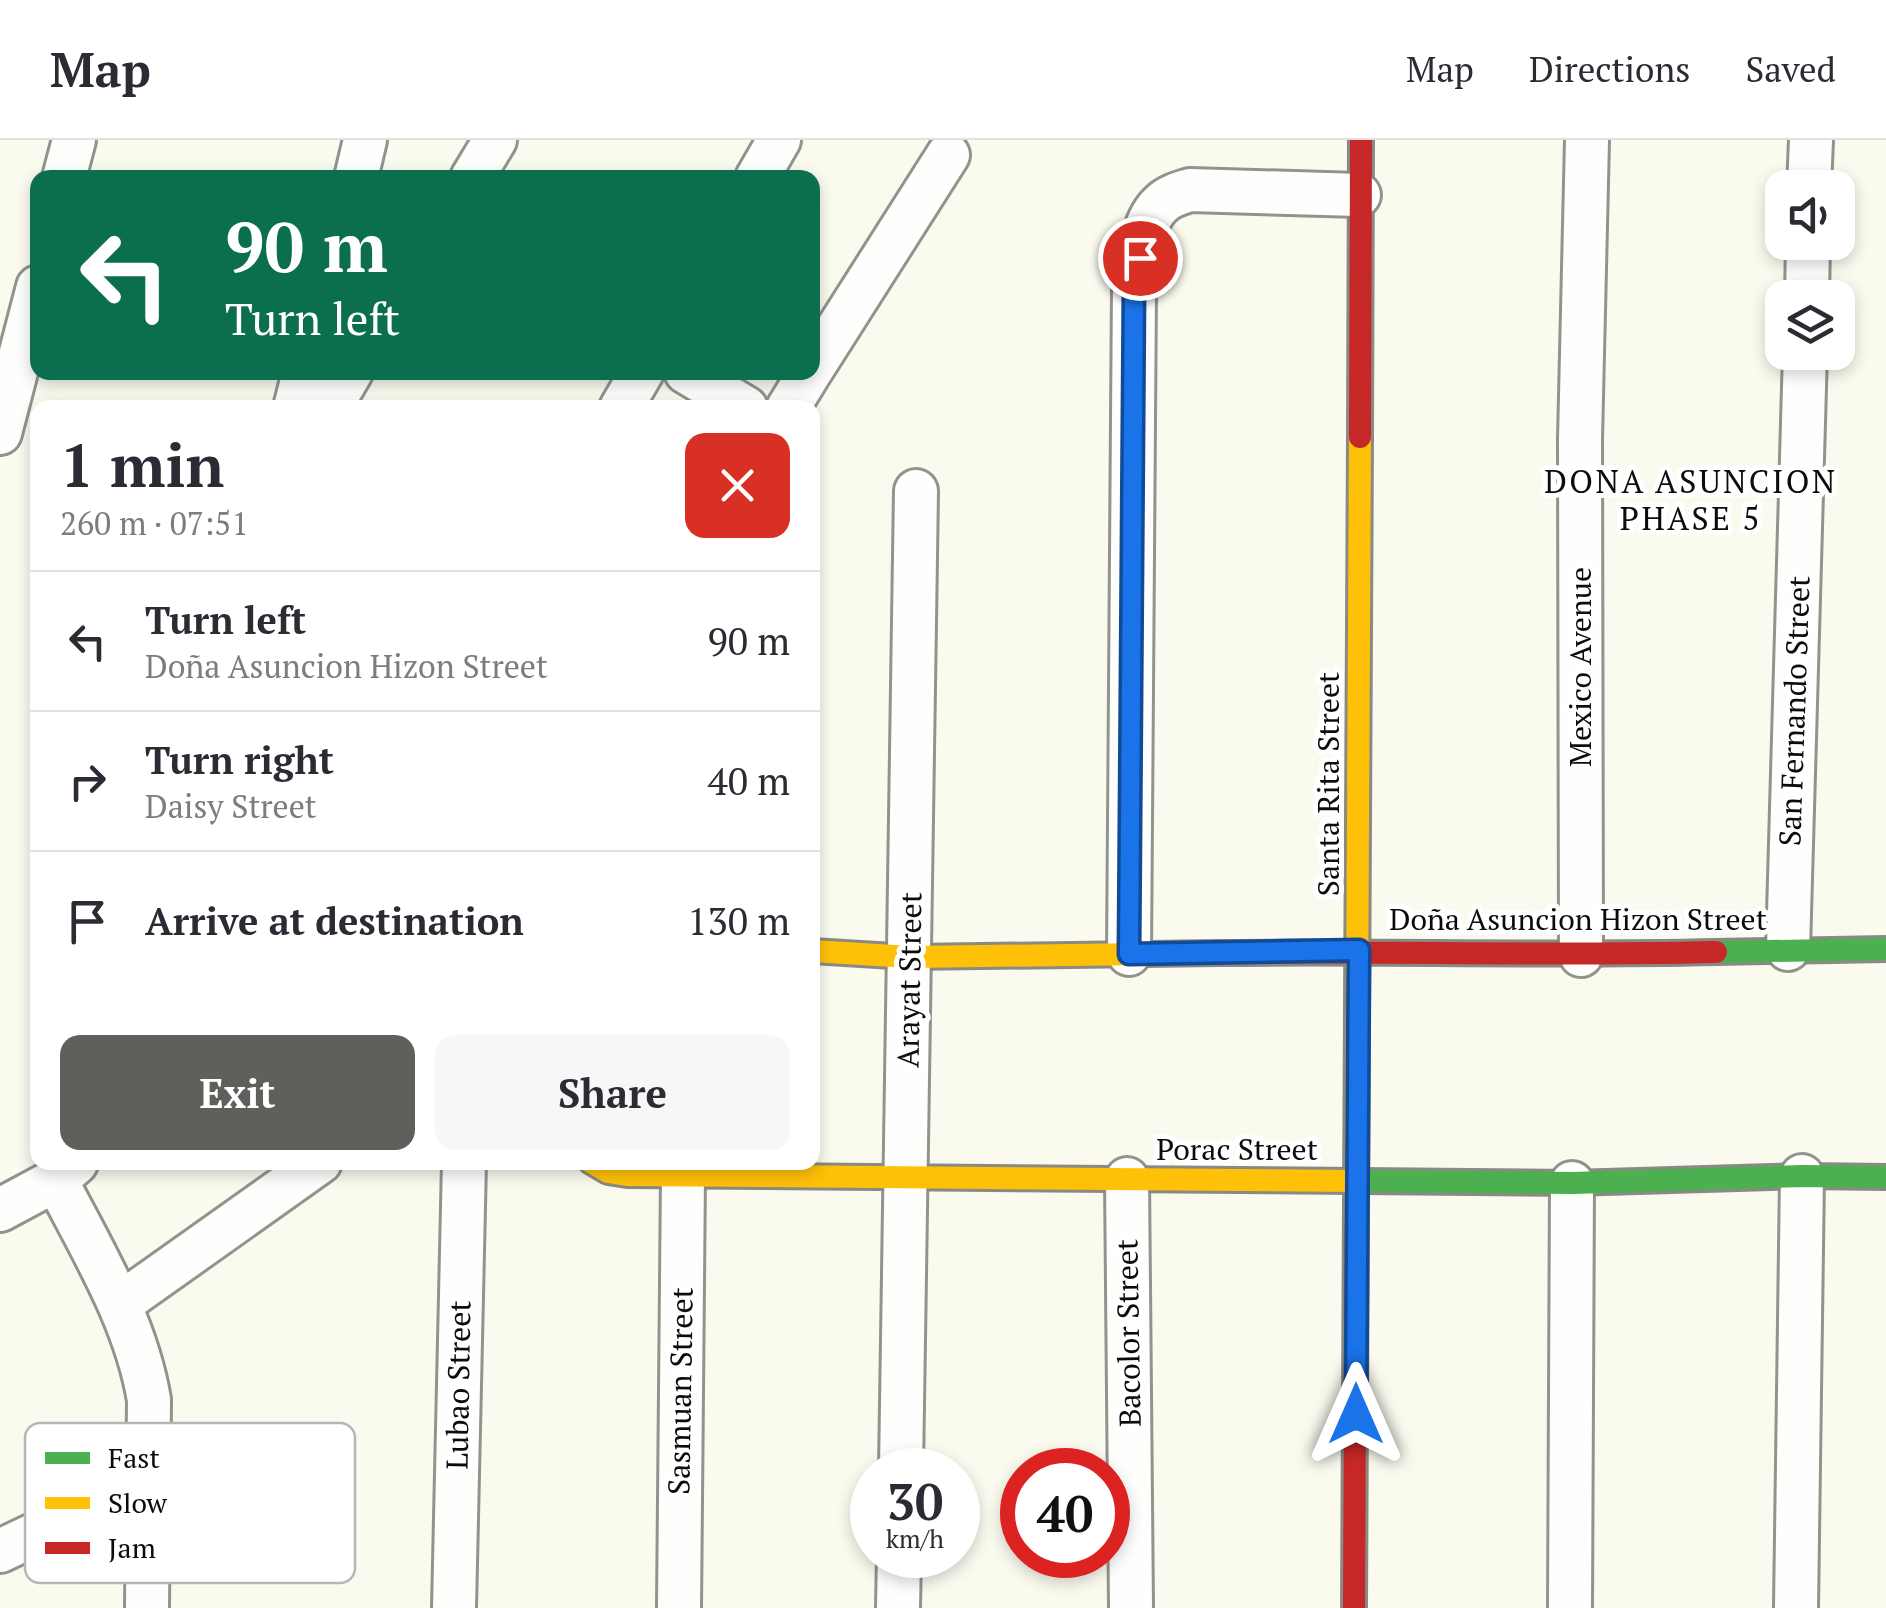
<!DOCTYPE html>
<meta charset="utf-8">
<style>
:root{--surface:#fff;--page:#f7f7f7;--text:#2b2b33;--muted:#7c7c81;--line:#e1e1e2;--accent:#5f5f5b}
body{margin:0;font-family:"PT Serif",serif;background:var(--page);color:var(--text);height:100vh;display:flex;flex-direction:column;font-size:38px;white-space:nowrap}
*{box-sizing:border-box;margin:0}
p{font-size:32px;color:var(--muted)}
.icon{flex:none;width:55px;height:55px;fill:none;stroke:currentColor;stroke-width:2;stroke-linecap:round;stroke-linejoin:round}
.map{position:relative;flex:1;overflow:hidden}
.panel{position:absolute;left:30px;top:260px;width:790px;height:770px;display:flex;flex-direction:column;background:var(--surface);border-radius:20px;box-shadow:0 5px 15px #0003}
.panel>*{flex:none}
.guide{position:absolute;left:30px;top:30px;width:790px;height:210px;border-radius:20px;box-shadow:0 5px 15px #0003;background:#0b6e4f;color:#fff;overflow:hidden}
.tools{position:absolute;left:1765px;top:30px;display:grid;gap:20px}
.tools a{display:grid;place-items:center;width:90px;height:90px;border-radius:20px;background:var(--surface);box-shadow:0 5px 15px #0003;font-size:50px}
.speed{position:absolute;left:850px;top:1308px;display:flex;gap:20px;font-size:50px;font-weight:700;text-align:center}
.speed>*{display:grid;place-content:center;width:130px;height:130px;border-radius:50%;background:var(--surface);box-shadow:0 5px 15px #0003;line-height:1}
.speed small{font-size:25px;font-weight:400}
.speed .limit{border:15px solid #d22;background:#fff;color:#111}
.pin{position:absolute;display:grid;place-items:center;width:85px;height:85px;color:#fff;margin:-42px;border:5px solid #fff;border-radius:50%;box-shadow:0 2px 10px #0007}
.me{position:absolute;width:110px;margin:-55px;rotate:0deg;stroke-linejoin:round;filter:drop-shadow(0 0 8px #0008)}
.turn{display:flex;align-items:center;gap:35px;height:210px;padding:0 30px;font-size:45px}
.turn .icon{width:130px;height:130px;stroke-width:2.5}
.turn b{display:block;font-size:70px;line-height:85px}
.round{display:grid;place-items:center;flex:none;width:105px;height:105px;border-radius:20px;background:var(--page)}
.overview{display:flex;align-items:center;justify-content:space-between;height:170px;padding:0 30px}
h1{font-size:60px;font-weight:700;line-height:75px}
.primary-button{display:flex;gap:20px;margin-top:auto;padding:20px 30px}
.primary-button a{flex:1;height:115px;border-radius:20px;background:var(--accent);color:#fff;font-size:40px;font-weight:700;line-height:115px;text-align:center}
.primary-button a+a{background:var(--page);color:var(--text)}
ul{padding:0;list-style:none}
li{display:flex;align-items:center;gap:30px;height:140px;padding:0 30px;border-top:2px solid var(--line)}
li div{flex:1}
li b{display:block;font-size:38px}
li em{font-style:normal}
header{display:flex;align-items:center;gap:60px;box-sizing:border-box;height:140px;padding:0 50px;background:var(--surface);border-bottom:2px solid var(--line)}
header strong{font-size:48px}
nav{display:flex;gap:55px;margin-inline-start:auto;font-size:35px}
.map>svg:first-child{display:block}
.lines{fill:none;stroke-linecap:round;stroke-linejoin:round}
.street-casing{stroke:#93938e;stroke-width:48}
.fast-casing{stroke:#8a8a85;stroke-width:28}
.slow-casing{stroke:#8a8a85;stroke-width:28}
.jam-casing{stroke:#8a8a85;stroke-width:28}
.street{stroke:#fefefd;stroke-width:42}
.fast{stroke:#4caf50;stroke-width:22}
.slow{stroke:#ffc107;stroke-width:22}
.jam{stroke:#c62828;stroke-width:22}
.route-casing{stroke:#114b97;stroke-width:25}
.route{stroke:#1a73e8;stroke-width:18}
.labels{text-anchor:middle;stroke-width:10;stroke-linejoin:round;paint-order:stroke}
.street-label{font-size:30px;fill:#0c0c0c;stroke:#fff}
.neighbourhood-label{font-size:32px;letter-spacing:2.5px;fill:#0c0c0c;stroke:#fff}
.key{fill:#fff;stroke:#b6b6b6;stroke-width:2.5}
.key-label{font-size:28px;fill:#0c0c0c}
</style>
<header>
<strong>Map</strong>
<nav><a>Map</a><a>Directions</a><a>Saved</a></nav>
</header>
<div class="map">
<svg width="1886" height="1468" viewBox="0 0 1886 1468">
<rect width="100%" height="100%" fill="#fafaef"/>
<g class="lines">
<g class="street-casing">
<g id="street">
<path d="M 64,38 L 74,0"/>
<path d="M 356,38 L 365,0"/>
<path d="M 472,38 L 495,0"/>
<path d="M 757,38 L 779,0"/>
<path d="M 1809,48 L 1811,0"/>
<path d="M 1807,158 L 1808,102"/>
<path d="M 812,229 L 948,15"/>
<path d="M 686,232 L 746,268"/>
<path d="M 295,268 L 304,232"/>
<path d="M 330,268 L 351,232"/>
<path d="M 621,268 L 642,232"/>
<path d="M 788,268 L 810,232"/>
<path d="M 0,293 L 38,147"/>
<path d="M 1788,809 L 1805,212"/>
<path d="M 1129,814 L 1134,147 C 1139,122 1141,82 1161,64 C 1169,56 1180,53 1190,50 L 1359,55"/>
<path d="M 1581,815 L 1580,299 L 1587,0"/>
<path d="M 1127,1039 L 1131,1468"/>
<path d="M 56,1040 C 92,1110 136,1181 149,1260 L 147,1468"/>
<path d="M 0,1070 L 56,1040 L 76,1023"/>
<path d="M 120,1164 L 320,1022"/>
<path d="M 901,1330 L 916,351"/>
<path d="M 0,1411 L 147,1341"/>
<path d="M 454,1468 L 464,1022"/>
<path d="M 679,1468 L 683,1034"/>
<path d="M 898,1468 L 899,1415"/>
<path d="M 1570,1468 L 1572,1043"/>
<path d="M 1796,1468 L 1802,1036"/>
</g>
</g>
<g class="fast-casing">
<g id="fast">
<path d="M 1716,812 L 1886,809"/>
<path d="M 1359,1041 L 1572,1043 L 1802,1036 L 1886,1037"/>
</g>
</g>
<g class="slow-casing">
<g id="slow">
<path d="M 812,811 L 910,817 L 1219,813"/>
<path d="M 591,1022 L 608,1032 L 627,1035 L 1359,1041"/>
<path d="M 1356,1065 L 1360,297"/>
</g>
</g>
<g class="jam-casing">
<g id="jam">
<path d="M 1360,297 L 1361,0"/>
<path d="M 1219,813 C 1385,811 1550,816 1716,812"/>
<path d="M 1354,1468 L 1356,1065"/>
</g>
</g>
<use href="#street" class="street"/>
<use href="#fast" class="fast"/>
<use href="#slow" class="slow"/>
<use href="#jam" class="jam"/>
</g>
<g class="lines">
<g class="route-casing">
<path id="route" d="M 1140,118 L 1134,147 L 1129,814 L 1359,810 L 1356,1274"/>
</g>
<use href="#route" class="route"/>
</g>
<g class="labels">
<g class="street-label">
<text transform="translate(1581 527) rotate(-90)" y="10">Mexico Avenue</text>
<text transform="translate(1795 571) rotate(-88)" y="10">San Fernando Street</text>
<text transform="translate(1329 644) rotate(-90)" y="10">Santa Rita Street</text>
<text x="1578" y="790">Doña Asuncion Hizon Street</text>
<text transform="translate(910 840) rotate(-89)" y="10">Arayat Street</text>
<text x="1237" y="1020">Porac Street</text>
<text transform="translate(1129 1193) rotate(-91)" y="10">Bacolor Street</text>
<text transform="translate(459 1245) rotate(-89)" y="10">Lubao Street</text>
<text transform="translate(681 1251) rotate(-89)" y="10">Sasmuan Street</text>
</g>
<g class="neighbourhood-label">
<text x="1691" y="353">DONA ASUNCION<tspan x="1691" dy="37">PHASE 5</tspan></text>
</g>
</g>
<rect x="25" y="1283" width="330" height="160" rx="15" class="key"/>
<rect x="45" y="1312" width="45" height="12" fill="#4caf50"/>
<rect x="45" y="1357" width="45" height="12" fill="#ffc107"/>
<rect x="45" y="1402" width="45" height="12" fill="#c62828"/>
<g class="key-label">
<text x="108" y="1328">Fast</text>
<text x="108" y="1373">Slow</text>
<text x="108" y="1418">Jam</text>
</g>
</svg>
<div class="tools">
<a><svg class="icon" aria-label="sound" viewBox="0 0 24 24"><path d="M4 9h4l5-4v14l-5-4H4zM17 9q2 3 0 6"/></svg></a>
<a><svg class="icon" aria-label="layers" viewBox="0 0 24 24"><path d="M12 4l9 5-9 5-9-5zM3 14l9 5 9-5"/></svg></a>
</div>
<div class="speed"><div>30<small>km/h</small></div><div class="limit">40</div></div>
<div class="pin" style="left:1140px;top:118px;background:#d93025"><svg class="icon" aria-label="arrive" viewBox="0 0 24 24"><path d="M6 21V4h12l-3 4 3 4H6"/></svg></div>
<svg class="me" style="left:1356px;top:1274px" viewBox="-20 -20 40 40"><path d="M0-17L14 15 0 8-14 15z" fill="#1a73e8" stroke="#fff" stroke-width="4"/></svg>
<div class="guide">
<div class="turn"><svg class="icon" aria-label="left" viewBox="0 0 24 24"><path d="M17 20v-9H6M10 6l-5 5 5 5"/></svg><div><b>90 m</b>Turn left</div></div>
</div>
<section class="panel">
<div class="overview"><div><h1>1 min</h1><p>260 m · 07:51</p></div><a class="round" style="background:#d93025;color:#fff"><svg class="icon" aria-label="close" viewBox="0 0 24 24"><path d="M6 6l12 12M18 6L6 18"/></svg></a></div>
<ul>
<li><svg class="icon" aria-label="left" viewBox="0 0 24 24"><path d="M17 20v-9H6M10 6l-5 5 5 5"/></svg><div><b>Turn left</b><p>Doña Asuncion Hizon Street</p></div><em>90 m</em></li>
<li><svg class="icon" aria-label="right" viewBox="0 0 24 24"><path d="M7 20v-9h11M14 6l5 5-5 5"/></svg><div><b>Turn right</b><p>Daisy Street</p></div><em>40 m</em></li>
<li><svg class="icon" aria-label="arrive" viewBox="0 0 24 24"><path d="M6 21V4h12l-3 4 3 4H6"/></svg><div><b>Arrive at destination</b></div><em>130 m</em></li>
</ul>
<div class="primary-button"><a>Exit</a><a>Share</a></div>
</section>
</div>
